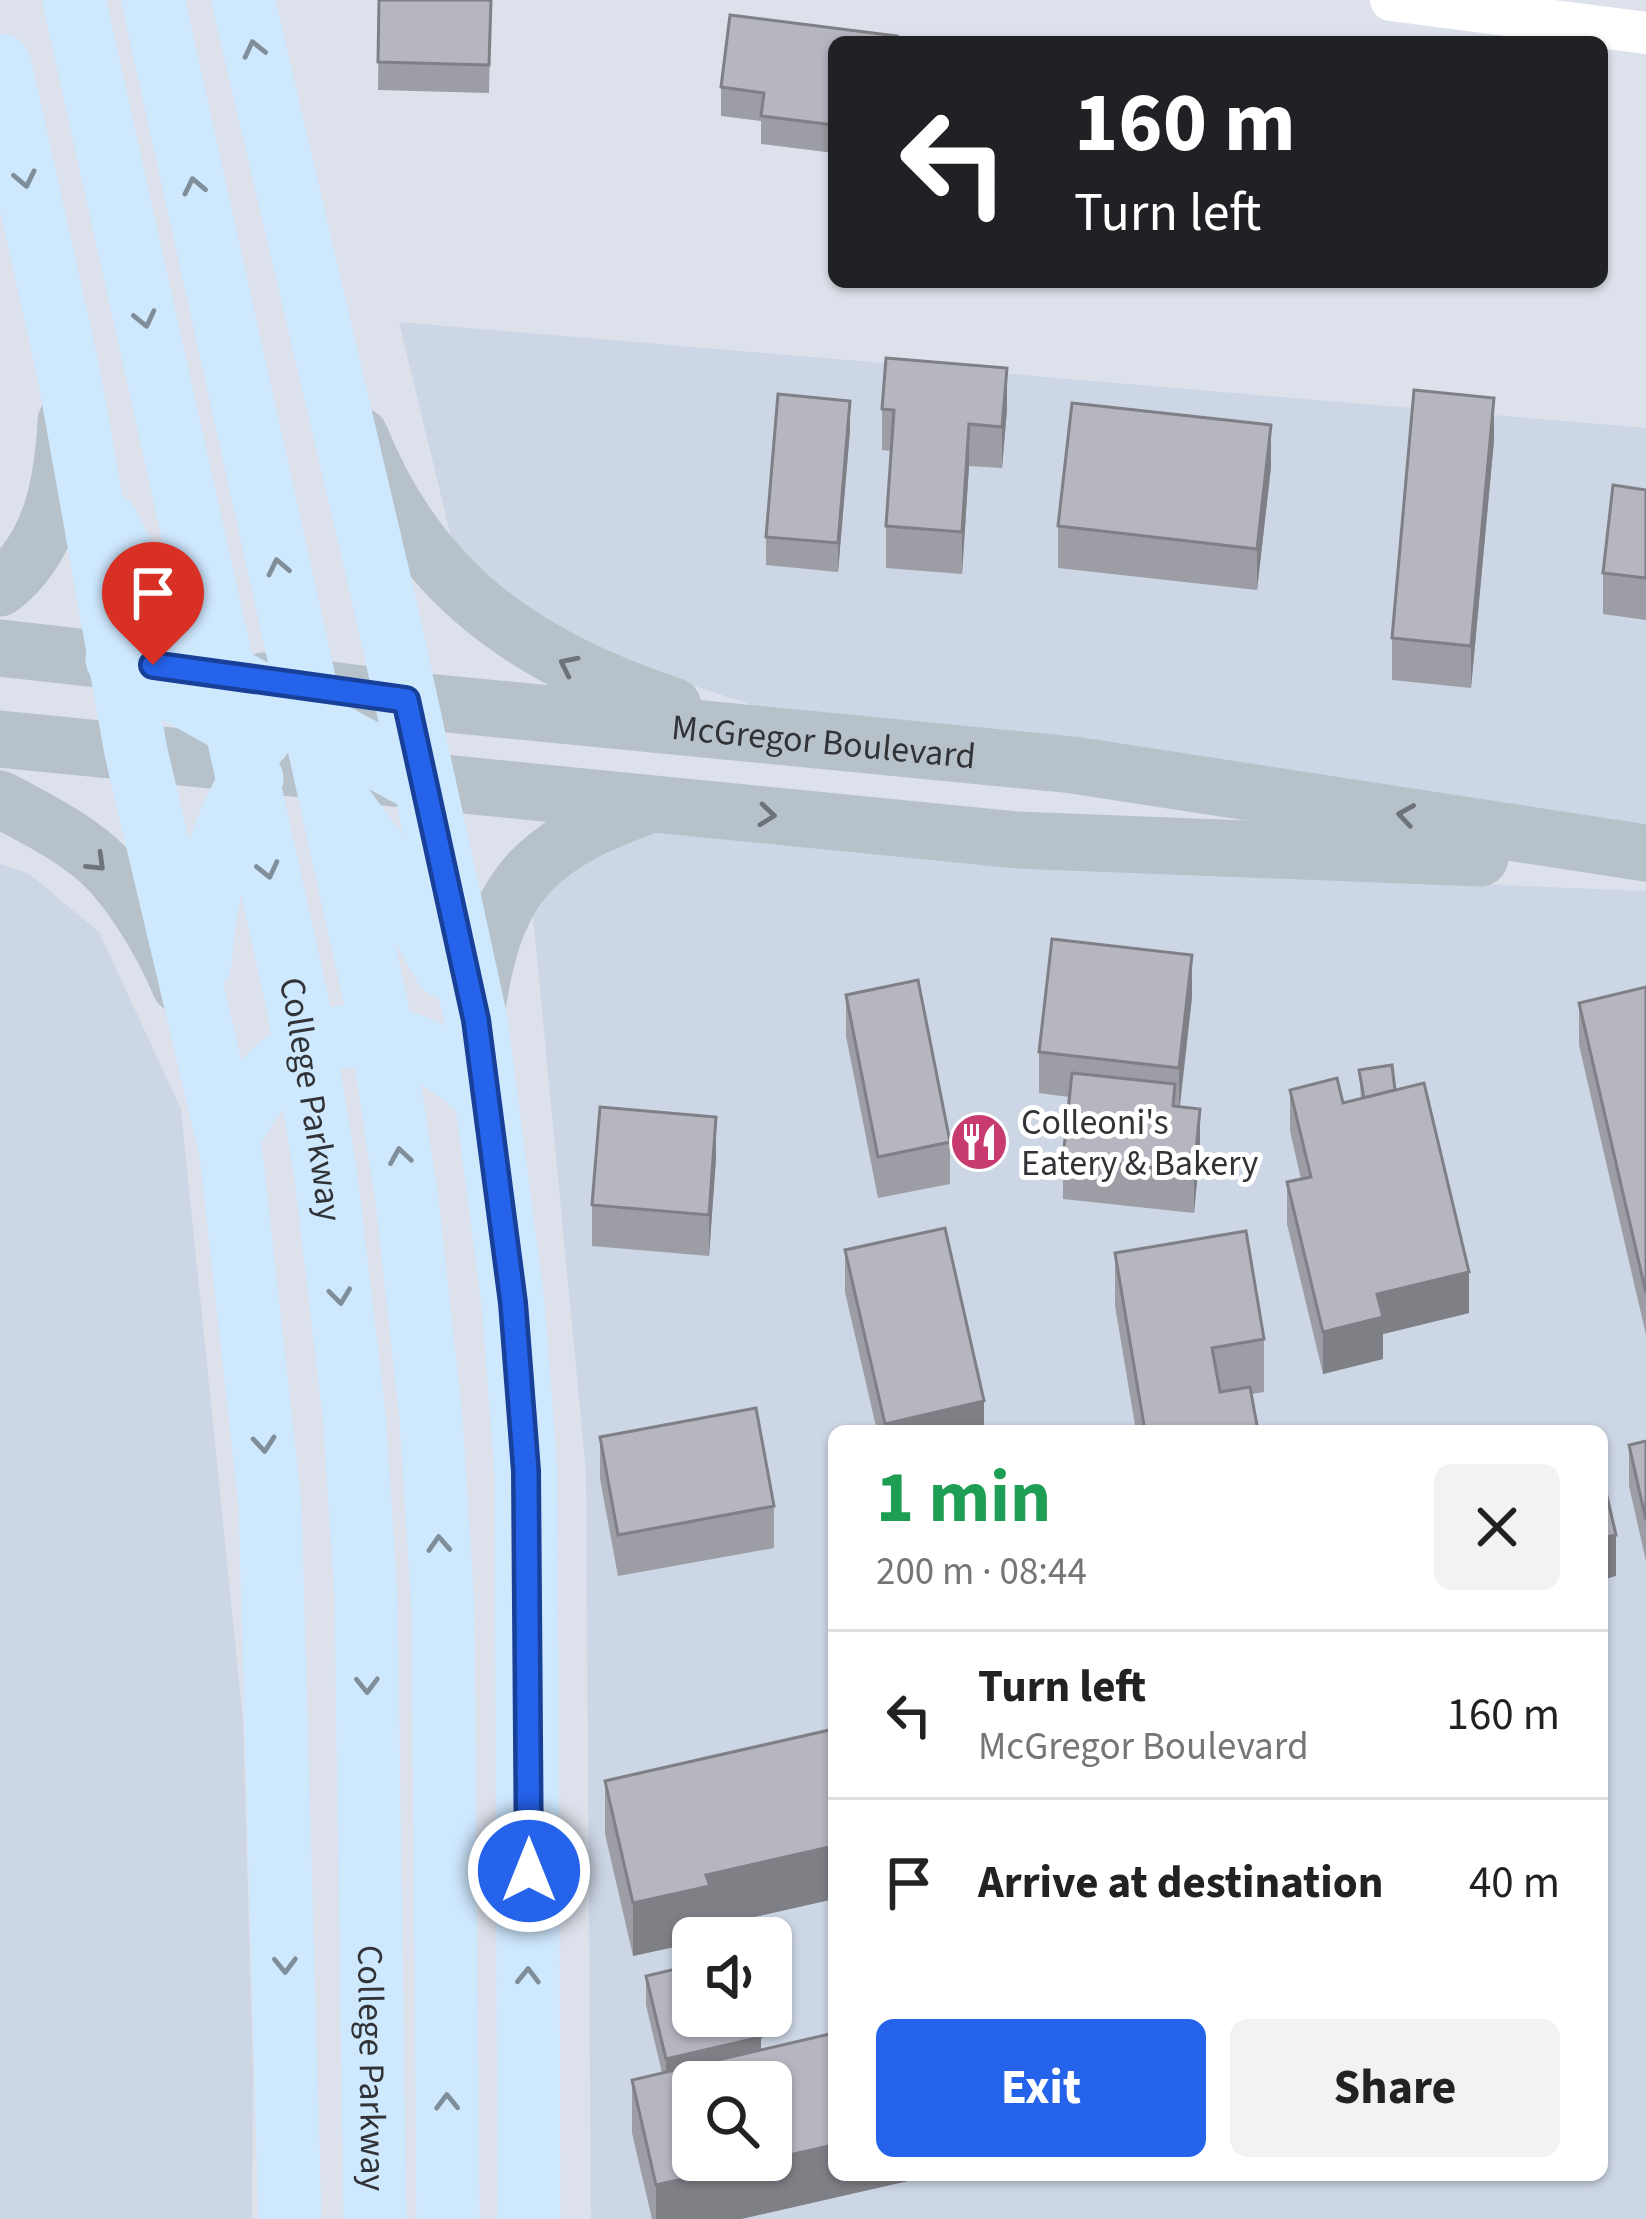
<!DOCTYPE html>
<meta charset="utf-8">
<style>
:root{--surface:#fff;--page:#f2f2f2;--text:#222;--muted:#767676;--line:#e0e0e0;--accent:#2563eb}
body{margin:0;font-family:"Source Sans 3",sans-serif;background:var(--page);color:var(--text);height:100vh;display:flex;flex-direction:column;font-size:45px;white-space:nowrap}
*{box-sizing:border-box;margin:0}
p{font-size:39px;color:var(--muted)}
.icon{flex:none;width:66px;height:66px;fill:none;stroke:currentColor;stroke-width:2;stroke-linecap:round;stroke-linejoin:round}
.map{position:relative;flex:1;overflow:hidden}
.sheet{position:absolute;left:828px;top:1425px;width:780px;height:756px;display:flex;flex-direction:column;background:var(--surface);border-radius:18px;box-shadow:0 3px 9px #0004}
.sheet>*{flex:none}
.guide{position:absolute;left:828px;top:36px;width:780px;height:252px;border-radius:18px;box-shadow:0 3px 9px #0004;background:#202124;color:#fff;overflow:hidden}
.buttons{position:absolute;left:672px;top:1917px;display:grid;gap:24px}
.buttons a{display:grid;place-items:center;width:120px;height:120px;border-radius:18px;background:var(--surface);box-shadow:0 3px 9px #0004;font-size:60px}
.pin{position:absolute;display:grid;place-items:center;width:102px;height:102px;color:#fff;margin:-123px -51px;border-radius:50% 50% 50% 0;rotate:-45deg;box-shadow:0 0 12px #0007}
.pin .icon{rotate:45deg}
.me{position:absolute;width:132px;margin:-66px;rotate:0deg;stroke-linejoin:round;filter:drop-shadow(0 0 9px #0008)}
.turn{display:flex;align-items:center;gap:42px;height:252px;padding:0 48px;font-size:54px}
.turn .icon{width:156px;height:156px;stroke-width:2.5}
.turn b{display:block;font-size:84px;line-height:102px}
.round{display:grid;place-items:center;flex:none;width:126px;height:126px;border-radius:18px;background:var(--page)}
.headline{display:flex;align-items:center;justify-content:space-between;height:204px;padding:0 48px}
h1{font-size:72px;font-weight:700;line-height:90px;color:#1e9e55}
.cta{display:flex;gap:24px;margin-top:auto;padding:24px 48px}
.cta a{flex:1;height:138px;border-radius:18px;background:var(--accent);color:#fff;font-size:48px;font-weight:700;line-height:138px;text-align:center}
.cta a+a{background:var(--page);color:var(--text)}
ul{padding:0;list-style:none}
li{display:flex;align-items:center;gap:36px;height:168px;padding:0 48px;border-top:3px solid var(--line)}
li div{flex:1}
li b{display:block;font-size:45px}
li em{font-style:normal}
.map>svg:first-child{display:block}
.built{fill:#cdd6e5;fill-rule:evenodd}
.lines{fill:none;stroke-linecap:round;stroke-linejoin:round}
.street{stroke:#fff;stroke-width:42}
.secondary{stroke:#b7c1c9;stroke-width:57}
.primary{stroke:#cee8fe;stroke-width:63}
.wall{fill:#9c9da5}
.shaded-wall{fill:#7f7f86}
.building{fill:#b5b6c0;stroke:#7f7f86;stroke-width:3}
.oneway{stroke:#808e9a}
.oneway2{stroke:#6d7379}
.route-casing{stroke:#184099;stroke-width:30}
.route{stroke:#2563eb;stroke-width:21}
.labels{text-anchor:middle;stroke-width:10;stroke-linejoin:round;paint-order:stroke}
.street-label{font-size:36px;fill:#313337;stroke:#fff}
.poi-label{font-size:36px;fill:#313337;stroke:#fff;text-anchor:start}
</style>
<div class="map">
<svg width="1646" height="2219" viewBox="0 0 1646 2219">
<rect width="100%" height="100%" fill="#dce1eb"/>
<g class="built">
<path d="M 399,322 L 1646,428 L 1646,827 L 764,709 L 644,669 L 593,648 L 511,598 L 452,541 Z"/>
<path d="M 653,830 L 1015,865 L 1646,891 L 1646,2219 L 591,2219 L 586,1471 L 533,916 L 560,877 ZM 834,1431 L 1602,1431 L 1602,2175 L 834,2175 ZM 693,1938 L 771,1938 L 771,2016 L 693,2016 ZM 693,2082 L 771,2082 L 771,2160 L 693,2160 Z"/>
<path d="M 0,864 L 28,873 L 99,932 L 181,1109 L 243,1720 L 253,2069 L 252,2219 L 0,2219 Z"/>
</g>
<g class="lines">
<path class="street" d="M 1391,0 L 1646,33"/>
<g class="secondary">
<path d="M 360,436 C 419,584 526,658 673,706"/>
<path d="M 0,588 C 52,548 63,482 66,421"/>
<path d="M 0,648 L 160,666"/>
<path id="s1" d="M 263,681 L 406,700 L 1073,765 L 1646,853"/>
<path d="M 0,739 L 1017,840 L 1480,858"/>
<path d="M 0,799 C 33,817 68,834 97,859 C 130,888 163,944 180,985"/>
<path d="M 476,1015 C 493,894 526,850 641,808"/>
</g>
<g class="primary">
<path id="s2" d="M 74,0 L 298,1005 L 326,1177 L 354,1414 L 366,1596 L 375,2219"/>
<path d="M 153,0 L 378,1012 L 407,1200 L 431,1418 L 443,1608 L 448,2219"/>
<path d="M 243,0 L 387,613 L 476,1020 L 513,1303 L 526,1471 L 529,2219"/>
<path d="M 0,65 L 69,375 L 136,752 L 231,1153 L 270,1504 L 290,2219"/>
<path d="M 107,523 L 139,586 L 225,675 L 424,783"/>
<path d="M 117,659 L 260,738"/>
<path d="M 340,803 L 394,876 L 445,967"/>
<path d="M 200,963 C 205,900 217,833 252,779"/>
<path d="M 229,1139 C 283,1016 393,1003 486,1096"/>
</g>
</g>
<g class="wall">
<path d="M 379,0 L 491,0 L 489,93 L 378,90 Z"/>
<path d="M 834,42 L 834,153 L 761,144 L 761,121 L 721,116 L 721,87 Z"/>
<path d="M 882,409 L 1007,409 L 1002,468 L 969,466 L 962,574 L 886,568 L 886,526 L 891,451 L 882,450 Z"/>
<path d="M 850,430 L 838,572 L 766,565 L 766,537 Z"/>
<path d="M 1494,440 L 1471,688 L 1392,680 L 1392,638 Z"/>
<path d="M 1271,467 L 1257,590 L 1058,568 L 1058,526 Z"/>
<path d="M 1646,490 L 1646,620 L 1603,614 L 1603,573 Z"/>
<path d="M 1646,987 L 1646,1335 L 1579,1045 L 1579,1003 Z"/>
<path d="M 846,995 L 950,1142 L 950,1184 L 878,1198 L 846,1036 Z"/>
<path d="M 1192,997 L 1180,1107 L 1200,1150 L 1194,1213 L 1063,1199 L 1063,1158 L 1069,1097 L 1039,1093 L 1039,1052 Z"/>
<path d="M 1359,1070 L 1395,1090 L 1469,1313 L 1383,1334 L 1383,1359 L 1323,1374 L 1287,1224 L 1287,1182 L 1301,1179 L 1290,1131 L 1290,1090 L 1343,1103 L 1361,1099 Z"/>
<path d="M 716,1158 L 709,1256 L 592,1246 L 592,1205 Z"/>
<path d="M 845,1250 L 984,1431 L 877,1431 L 845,1292 Z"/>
<path d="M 1115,1253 L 1264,1339 L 1264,1392 L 1252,1394 L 1258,1431 L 1136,1431 L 1115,1306 Z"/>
<path d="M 600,1437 L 774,1506 L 774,1548 L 618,1576 L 600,1479 Z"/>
<path d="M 1646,1441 L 1646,1561 L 1629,1486 L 1629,1445 Z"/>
<path d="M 834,1729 L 834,1899 L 710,1927 L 710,1938 L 633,1956 L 605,1834 L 605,1781 Z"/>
<path d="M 646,1976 L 761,2050 L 834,2175 L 934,2175 L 741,2219 L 652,2219 L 632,2133 L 632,2080 L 662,2073 L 646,2005 Z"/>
</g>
<g class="shaded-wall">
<path d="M 1007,368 L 1007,409 L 1002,468 L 1002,427 Z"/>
<path d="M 1494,398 L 1494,440 L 1471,688 L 1471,646 Z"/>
<path d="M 850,401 L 850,430 L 838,572 L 838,543 Z"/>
<path d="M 969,424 L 969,466 L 962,574 L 962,532 Z"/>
<path d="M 1271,425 L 1271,467 L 1257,590 L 1257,549 Z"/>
<path d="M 1192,955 L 1192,997 L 1179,1110 L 1179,1068 Z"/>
<path d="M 1200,1109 L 1200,1150 L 1194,1213 L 1194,1172 Z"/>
<path d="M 716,1117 L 716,1158 L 709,1256 L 709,1215 Z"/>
<path d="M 1469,1272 L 1469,1313 L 1383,1334 L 1383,1359 L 1323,1374 L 1323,1332 L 1377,1294 Z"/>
<path d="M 984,1401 L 984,1431 L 885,1431 L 885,1424 Z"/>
<path d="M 1616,1535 L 1616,1576 L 1602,1580 L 1602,1538 Z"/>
<path d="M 834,1846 L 834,1899 L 710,1927 L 710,1938 L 693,1938 L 693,1943 L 633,1956 L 633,1903 L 706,1875 Z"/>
<path d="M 761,2037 L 761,2066 L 666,2088 L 666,2059 Z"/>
<path d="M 834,2145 L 834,2175 L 934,2175 L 741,2219 L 656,2219 L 656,2185 Z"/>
</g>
<g class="building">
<path d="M 379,0 L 491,0 L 489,65 L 378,62 Z"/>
<path d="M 730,15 L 897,36 L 896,42 L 834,42 L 834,125 L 761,116 L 764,93 L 721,87 Z"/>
<path d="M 886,358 L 1007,368 L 1002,427 L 969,424 L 962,532 L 886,526 L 894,410 L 882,409 Z"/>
<path d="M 1414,390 L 1494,398 L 1471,646 L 1392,638 Z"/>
<path d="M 778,394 L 850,401 L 838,543 L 766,537 Z"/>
<path d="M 1072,403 L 1271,425 L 1257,549 L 1058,526 Z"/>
<path d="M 1613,485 L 1646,490 L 1646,578 L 1603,573 Z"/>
<path d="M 1052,939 L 1192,955 L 1179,1068 L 1039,1052 Z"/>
<path d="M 918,980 L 950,1142 L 878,1157 L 846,995 Z"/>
<path d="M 1646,987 L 1646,1293 L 1579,1003 Z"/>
<path d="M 1392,1065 L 1395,1090 L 1364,1098 L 1359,1070 Z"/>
<path d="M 1072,1073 L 1175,1084 L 1173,1106 L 1200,1109 L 1194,1172 L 1063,1158 Z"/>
<path d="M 1337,1078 L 1343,1103 L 1424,1083 L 1469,1272 L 1377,1294 L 1383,1317 L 1323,1332 L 1287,1182 L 1311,1177 L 1290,1090 Z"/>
<path d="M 600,1107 L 716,1117 L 709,1215 L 592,1205 Z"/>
<path d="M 945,1228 L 984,1401 L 885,1424 L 845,1250 Z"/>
<path d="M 1246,1231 L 1264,1339 L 1212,1348 L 1220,1392 L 1250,1387 L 1258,1431 L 1145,1431 L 1115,1253 Z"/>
<path d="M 756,1408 L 774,1506 L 618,1535 L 600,1437 Z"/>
<path d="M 1646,1441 L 1646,1520 L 1629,1445 Z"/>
<path d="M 1602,1475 L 1616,1535 L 1602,1538 Z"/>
<path d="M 834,1729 L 834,1846 L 706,1875 L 710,1886 L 633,1903 L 605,1781 Z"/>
<path d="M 693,1965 L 693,2016 L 756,2016 L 761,2037 L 666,2059 L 646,1976 Z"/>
<path d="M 834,2033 L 834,2145 L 771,2159 L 771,2082 L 693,2082 L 693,2160 L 768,2160 L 656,2185 L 632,2080 Z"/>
</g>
<defs><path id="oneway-chevron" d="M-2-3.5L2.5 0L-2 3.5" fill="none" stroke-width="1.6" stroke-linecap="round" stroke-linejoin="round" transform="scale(3)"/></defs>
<g class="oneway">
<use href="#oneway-chevron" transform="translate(254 49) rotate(-103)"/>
<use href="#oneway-chevron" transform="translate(25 179) rotate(78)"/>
<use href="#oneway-chevron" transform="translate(194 186) rotate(-102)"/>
<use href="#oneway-chevron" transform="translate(145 319) rotate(77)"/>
<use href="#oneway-chevron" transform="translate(278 567) rotate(-102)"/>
<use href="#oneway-chevron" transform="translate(268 870) rotate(77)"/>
<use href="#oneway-chevron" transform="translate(400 1156) rotate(-99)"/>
<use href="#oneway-chevron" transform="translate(340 1296) rotate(83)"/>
<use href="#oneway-chevron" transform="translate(264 1444) rotate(85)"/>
<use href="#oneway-chevron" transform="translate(439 1544) rotate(-93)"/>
<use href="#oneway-chevron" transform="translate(367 1685) rotate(89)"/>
<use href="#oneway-chevron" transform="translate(285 1965) rotate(89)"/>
<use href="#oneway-chevron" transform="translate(528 1976) rotate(-89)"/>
<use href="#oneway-chevron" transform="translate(447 2102) rotate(-91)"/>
</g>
<g class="oneway2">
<use href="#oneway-chevron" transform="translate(568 665) rotate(-154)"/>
<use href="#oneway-chevron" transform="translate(767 815) rotate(6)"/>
<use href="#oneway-chevron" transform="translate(1406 815) rotate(-171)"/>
<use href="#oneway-chevron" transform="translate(97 863) rotate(44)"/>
</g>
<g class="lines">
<g class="route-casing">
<path id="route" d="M 153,665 L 406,700 L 476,1020 L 513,1303 L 526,1471 L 529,1871"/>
</g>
<use href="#route" class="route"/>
</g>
<defs>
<g id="restaurant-disc" transform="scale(3)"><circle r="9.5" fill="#c73b71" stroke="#fff"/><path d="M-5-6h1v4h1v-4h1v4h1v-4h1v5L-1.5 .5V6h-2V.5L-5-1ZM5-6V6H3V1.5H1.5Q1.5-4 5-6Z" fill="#fff"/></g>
</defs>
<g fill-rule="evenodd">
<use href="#restaurant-disc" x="979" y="1142"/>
</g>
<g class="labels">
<g class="street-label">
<text dy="13" stroke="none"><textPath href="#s1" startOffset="564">McGregor Boulevard</textPath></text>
<text dy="13" stroke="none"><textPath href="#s2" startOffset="1125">College Parkway</textPath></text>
<text dy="13" stroke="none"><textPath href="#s2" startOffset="2097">College Parkway</textPath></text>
</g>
<g class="poi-label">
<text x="1021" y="1134">Colleoni's<tspan x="1021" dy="41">Eatery &amp; Bakery</tspan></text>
</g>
</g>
</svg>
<div class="buttons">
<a><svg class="icon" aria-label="sound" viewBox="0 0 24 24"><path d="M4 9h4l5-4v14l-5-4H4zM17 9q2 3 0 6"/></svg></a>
<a><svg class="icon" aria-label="search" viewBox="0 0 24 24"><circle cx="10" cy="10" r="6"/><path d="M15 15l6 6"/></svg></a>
</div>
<div class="pin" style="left:153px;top:665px;background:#d93025"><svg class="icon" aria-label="arrive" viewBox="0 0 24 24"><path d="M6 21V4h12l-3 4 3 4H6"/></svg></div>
<svg class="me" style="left:529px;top:1871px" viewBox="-20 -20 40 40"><circle r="17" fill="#2563eb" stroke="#fff" stroke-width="3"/><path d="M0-11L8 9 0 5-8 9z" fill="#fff"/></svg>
<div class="guide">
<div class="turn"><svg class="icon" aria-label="left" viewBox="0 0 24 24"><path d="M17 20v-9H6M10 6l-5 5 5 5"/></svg><div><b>160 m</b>Turn left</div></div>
</div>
<section class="sheet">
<div class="headline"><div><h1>1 min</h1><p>200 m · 08:44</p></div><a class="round"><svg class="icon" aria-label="close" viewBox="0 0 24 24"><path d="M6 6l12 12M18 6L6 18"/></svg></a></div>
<ul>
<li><svg class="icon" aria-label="left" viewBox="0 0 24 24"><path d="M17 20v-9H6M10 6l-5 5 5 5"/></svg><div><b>Turn left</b><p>McGregor Boulevard</p></div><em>160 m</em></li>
<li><svg class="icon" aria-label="arrive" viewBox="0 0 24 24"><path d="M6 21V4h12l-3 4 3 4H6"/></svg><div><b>Arrive at destination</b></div><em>40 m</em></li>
</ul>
<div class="cta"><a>Exit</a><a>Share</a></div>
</section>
</div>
